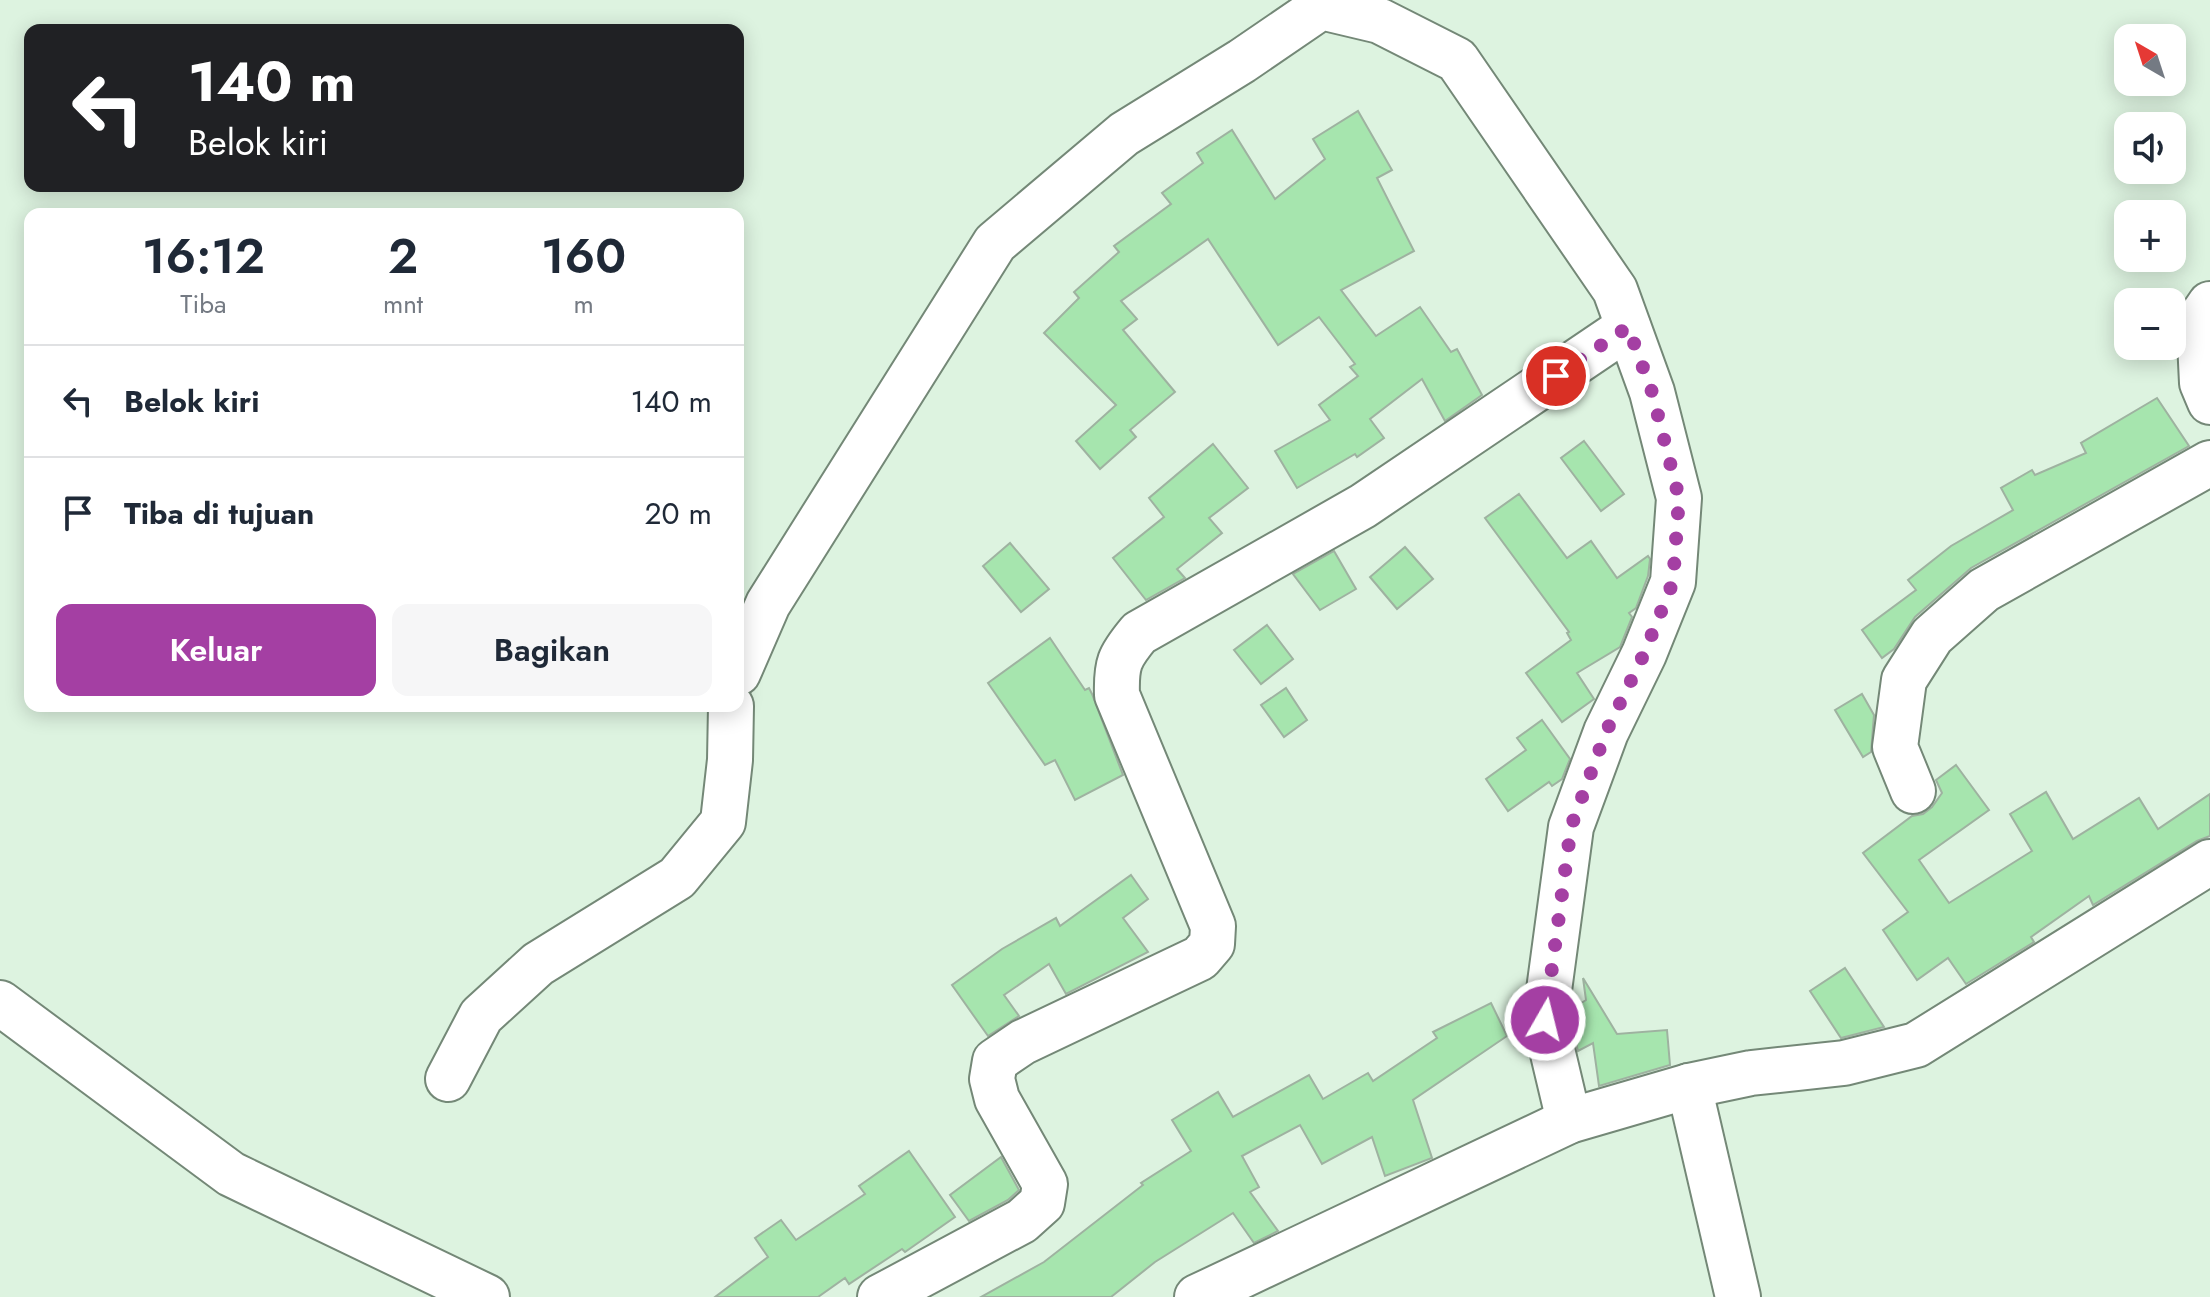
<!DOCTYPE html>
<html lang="id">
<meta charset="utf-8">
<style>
:root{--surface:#fff;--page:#f6f6f7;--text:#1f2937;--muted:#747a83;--line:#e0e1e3;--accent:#a43fa3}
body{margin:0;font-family:Jost,sans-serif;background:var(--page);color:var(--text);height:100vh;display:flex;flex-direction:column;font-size:30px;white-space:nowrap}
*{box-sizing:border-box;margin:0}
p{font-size:26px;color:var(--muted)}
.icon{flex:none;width:44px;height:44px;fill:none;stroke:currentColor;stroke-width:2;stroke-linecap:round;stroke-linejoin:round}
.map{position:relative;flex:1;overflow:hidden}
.sheet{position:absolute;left:24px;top:208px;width:720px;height:504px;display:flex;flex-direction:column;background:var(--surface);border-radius:16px;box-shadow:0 4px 20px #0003}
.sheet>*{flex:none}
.hud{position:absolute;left:24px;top:24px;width:720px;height:168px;border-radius:16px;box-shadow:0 4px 20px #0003;background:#202124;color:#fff;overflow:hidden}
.needle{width:52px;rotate:321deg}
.tools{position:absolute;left:2114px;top:24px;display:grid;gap:16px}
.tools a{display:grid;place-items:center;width:72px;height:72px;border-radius:16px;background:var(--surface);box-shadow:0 4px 20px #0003;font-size:40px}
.pin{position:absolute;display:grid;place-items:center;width:68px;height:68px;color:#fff;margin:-34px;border:4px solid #fff;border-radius:50%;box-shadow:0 2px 8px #0007}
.me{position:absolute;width:88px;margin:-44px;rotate:8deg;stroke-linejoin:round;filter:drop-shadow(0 0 6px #0008)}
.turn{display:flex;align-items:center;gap:28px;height:168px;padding:0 32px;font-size:36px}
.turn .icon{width:104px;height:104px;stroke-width:2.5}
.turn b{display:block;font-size:56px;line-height:68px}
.eta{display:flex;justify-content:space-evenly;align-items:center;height:136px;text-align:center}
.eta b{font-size:48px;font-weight:600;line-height:56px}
.cta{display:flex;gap:16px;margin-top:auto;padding:16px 32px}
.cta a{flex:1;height:92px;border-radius:16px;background:var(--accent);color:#fff;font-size:32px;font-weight:600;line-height:92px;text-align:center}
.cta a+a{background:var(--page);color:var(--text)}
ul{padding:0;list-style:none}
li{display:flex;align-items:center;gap:24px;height:112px;padding:0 32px;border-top:2px solid var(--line)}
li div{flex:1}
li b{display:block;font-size:30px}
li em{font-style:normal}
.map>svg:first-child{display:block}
.building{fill:#a6e5ae;stroke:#9eb2a0;stroke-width:2}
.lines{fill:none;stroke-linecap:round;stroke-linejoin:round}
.minor-casing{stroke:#748877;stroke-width:48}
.minor{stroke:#fff;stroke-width:44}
.route{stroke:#a43fa3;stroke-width:14;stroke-dasharray:0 25.2}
</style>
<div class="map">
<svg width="2210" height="1297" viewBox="0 0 2210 1297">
<rect width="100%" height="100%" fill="#ddf3e0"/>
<g class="building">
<path d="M 1358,111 L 1392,170 L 1377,178 L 1414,251 L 1341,290 L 1376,336 L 1420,307 L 1451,352 L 1457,349 L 1482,395 L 1445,421 L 1422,379 L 1370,419 L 1384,438 L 1357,457 L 1355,454 L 1297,488 L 1275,451 L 1330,420 L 1319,405 L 1358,376 L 1350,367 L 1355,364 L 1319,317 L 1278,345 L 1208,239 L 1121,301 L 1137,319 L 1123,330 L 1175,392 L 1130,430 L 1136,437 L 1100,469 L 1076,441 L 1116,405 L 1044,333 L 1079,298 L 1074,292 L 1119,252 L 1114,246 L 1171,204 L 1162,193 L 1203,163 L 1197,153 L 1232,130 L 1275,199 L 1325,159 L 1313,139 Z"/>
<path d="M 2157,398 L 2189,446 L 1971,568 L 1915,617 L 1894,649 L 1882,658 L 1862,630 L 1916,590 L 1908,580 L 1951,546 L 2013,510 L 2001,488 L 2032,470 L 2035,475 L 2086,453 L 2081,443 Z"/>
<path d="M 1584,441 L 1624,494 L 1601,511 L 1561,458 Z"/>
<path d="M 1213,444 L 1248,488 L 1209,518 L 1222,533 L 1177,569 L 1185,578 L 1146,600 L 1113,558 L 1164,517 L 1149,498 Z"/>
<path d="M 1519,494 L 1567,558 L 1591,541 L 1617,578 L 1648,556 L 1650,559 L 1648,576 L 1636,608 L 1629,613 L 1632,617 L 1620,647 L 1577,673 L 1594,699 L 1562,722 L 1526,673 L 1571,640 L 1567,633 L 1569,632 L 1485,518 Z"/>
<path d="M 1010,543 L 1049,589 L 1021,612 L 983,566 Z"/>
<path d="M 1405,547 L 1433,579 L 1397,609 L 1370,577 Z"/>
<path d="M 1334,551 L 1356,589 L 1320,610 L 1293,574 Z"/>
<path d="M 1267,625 L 1293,659 L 1261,684 L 1234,650 Z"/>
<path d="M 1050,638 L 1085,690 L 1089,688 L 1092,694 L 1123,775 L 1075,800 L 1055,760 L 1045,765 L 988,683 Z"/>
<path d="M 1286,688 L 1307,720 L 1284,737 L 1261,705 Z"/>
<path d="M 1862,694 L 1874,715 L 1871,752 L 1863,757 L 1835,710 Z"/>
<path d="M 1542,720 L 1570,759 L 1562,779 L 1552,786 L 1549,782 L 1508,811 L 1486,779 L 1526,750 L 1517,738 Z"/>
<path d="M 1956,765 L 1989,810 L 1919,860 L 1949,903 L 2032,851 L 2010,814 L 2046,792 L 2073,839 L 2139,798 L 2158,829 L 2210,794 L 2210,836 L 2197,841 L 2093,905 L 2089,896 L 2031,937 L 2034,942 L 1966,984 L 1948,958 L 1917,980 L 1883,930 L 1908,912 L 1863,853 L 1912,816 L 1923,814 L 1932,807 L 1942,793 L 1936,780 Z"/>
<path d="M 1131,875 L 1148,899 L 1123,918 L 1148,952 L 1066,994 L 1049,964 L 1004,995 L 1019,1016 L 988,1036 L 952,985 L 1002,949 L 1056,918 L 1060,926 Z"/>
<path d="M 1845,968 L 1884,1027 L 1841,1038 L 1810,991 Z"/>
<path d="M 1583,978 L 1617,1034 L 1667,1030 L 1670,1065 L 1599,1086 L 1593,1043 L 1578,1051 L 1570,1019 L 1572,1009 L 1586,1000 Z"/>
<path d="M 1491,1003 L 1507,1036 L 1413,1100 L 1432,1158 L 1385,1176 L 1372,1137 L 1322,1164 L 1300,1125 L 1242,1156 L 1259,1187 L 1250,1192 L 1278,1231 L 1254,1243 L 1233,1213 L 1155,1262 L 1111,1297 L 981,1297 L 1044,1262 L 1143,1185 L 1141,1183 L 1191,1151 L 1172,1120 L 1218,1092 L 1233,1117 L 1309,1075 L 1323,1099 L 1368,1073 L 1373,1081 L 1437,1038 L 1433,1032 Z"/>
<path d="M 909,1151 L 955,1217 L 905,1252 L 902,1249 L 849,1284 L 845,1278 L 818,1297 L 715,1297 L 768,1257 L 755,1238 L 781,1220 L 796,1240 L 865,1194 L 859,1186 Z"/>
<path d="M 1001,1157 L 1019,1190 L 1008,1200 L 969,1221 L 950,1195 Z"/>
</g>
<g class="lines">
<g class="minor-casing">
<g id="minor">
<path d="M 2210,304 L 2199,320 L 2202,383 L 2210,402"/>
<path d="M 738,673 L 768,604 L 995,243 L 1124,134 L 1242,61 L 1321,7 L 1380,21 L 1457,60 L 1615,290 L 1652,392 L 1679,498 L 1673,582 L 1644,654 L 1606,732 L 1571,827 L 1545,1020 L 1569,1121"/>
<path d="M 1913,791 L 1895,747 L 1904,680 L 1932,636 L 1984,590 L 2210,463"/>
<path d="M 0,1003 L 231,1174 L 487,1297"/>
<path d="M 448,1079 L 481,1016 L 538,964 L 677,878 L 723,822 L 730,760 L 731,706"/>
<path d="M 1689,1086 L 1738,1297"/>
<path d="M 880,1297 L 1022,1221 L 1042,1203 L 1045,1184 L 997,1099 L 992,1079 L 995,1061 L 1023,1042 L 1200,958 L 1212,944 L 1213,926 L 1117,695 C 1116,664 1119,657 1139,633 L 1363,506 L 1628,327"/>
<path d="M 1197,1297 L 1569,1121 L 1689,1086 L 1751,1073 L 1844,1063 L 1916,1045 L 2210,862"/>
</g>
</g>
<use href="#minor" class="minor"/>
</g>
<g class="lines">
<path class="route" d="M 1545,1020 L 1571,827 L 1606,732 L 1644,654 L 1673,582 L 1679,498 L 1652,392 L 1628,327 L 1556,376"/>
</g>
</svg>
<div class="tools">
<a><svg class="needle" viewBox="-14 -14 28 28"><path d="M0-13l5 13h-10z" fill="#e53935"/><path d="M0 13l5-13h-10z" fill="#747a83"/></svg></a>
<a><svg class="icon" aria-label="sound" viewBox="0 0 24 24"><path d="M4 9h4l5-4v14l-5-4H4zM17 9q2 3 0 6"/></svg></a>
<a>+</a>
<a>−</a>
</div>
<div class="pin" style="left:1556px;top:376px;background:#d93025"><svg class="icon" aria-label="arrive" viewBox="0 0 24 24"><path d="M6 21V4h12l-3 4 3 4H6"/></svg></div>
<svg class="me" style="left:1545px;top:1020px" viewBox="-20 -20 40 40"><circle r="17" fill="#a43fa3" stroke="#fff" stroke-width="3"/><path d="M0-11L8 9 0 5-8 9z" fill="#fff"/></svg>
<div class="hud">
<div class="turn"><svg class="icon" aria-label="left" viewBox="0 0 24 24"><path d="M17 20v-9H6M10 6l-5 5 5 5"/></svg><div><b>140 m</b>Belok kiri</div></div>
</div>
<section class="sheet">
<div class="eta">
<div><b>16:12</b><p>Tiba</p></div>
<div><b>2</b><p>mnt</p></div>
<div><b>160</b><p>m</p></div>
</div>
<ul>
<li><svg class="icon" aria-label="left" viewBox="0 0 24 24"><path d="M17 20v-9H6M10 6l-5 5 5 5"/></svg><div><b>Belok kiri</b></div><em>140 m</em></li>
<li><svg class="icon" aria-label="arrive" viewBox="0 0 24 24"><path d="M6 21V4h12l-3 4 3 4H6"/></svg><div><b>Tiba di tujuan</b></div><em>20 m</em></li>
</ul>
<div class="cta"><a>Keluar</a><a>Bagikan</a></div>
</section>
</div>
